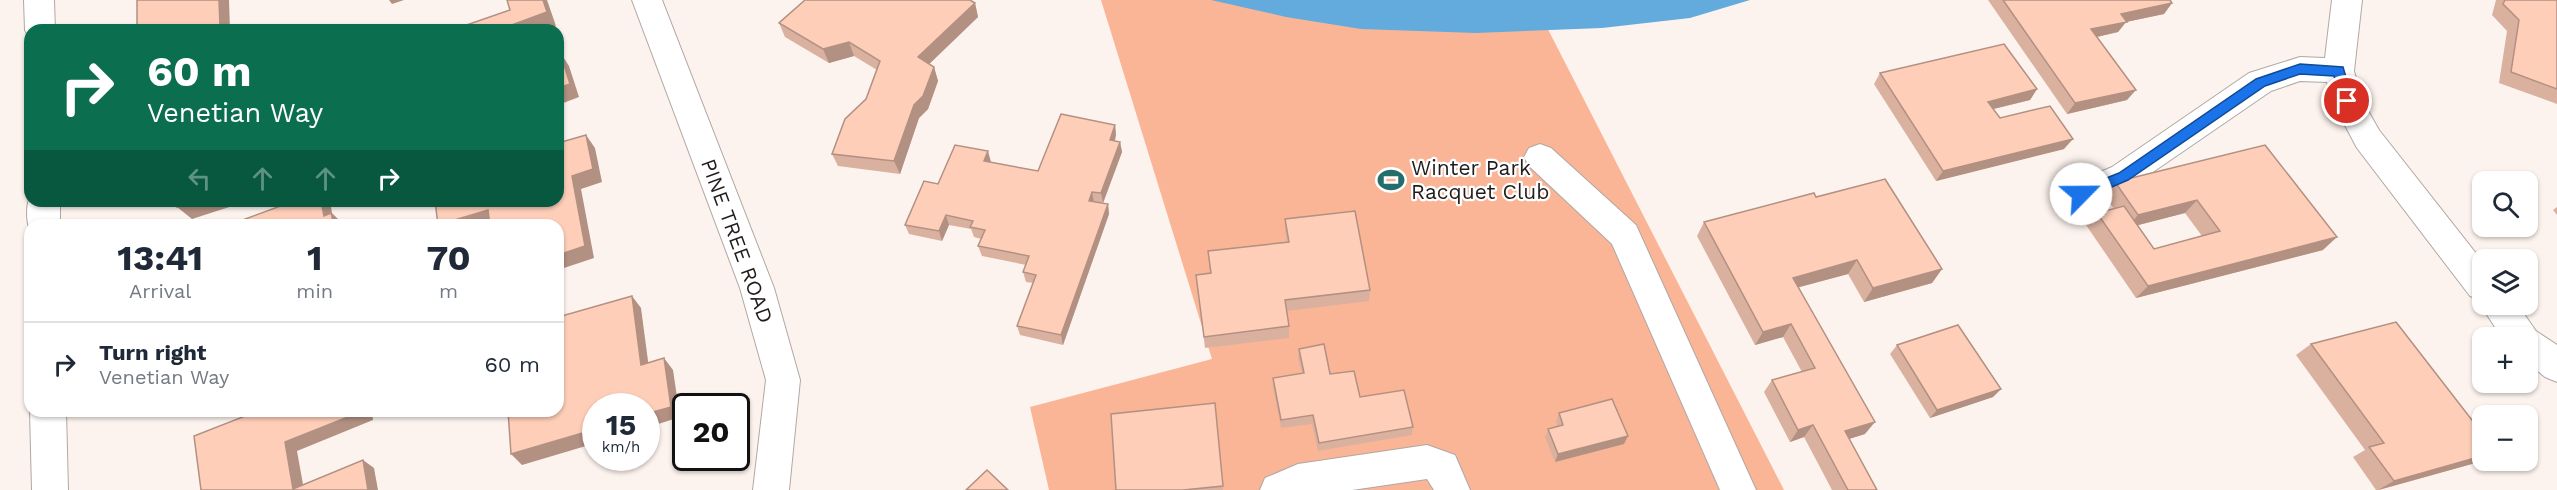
<!DOCTYPE html>
<meta charset="utf-8">
<style>
:root{--surface:#fff;--page:#f6f6f7;--text:#1f2937;--muted:#747a83;--line:#e0e1e3}
body{margin:0;font-family:"Work Sans",sans-serif;background:var(--page);color:var(--text);height:100vh;display:flex;flex-direction:column;font-size:22px;white-space:nowrap}
*{box-sizing:border-box;margin:0}
p{font-size:20px;color:var(--muted)}
.icon{flex:none;width:33px;height:33px;fill:none;stroke:currentColor;stroke-width:2;stroke-linecap:round;stroke-linejoin:round}
.map{position:relative;flex:1;overflow:hidden}
.drawer{position:absolute;left:24px;top:219px;width:540px;height:198px;display:flex;flex-direction:column;background:var(--surface);border-radius:18px;box-shadow:0 2px 4px #0004}
.drawer>*{flex:none}
.guide{position:absolute;left:24px;top:24px;width:540px;height:183px;border-radius:18px;box-shadow:0 2px 4px #0004;background:#0b6e4f;color:#fff;overflow:hidden}
.controls{position:absolute;left:2472px;top:171px;display:grid;gap:12px}
.controls a{display:grid;place-items:center;width:66px;height:66px;border-radius:12px;background:var(--surface);box-shadow:0 2px 4px #0004;font-size:30px}
.speed{position:absolute;left:582px;top:393px;display:flex;gap:12px;font-size:30px;font-weight:700;text-align:center}
.speed>*{display:grid;place-content:center;width:78px;height:78px;border-radius:50%;background:var(--surface);box-shadow:0 2px 4px #0004;line-height:1}
.speed small{font-size:15px;font-weight:400}
.speed .limit{border:3px solid #111;border-radius:9px;background:#fff;color:#111}
.pin{position:absolute;display:grid;place-items:center;width:51px;height:51px;color:#fff;margin:-26px;border:3px solid #fff;border-radius:50%;box-shadow:0 2px 6px #0007}
.me{position:absolute;width:66px;margin:-33px;rotate:67deg;stroke-linejoin:round;filter:drop-shadow(0 0 4px #0008)}
.turn{display:flex;align-items:center;gap:21px;height:126px;padding:0 24px;font-size:27px}
.turn .icon{width:78px;height:78px;stroke-width:2.5}
.turn b{display:block;font-size:42px;line-height:51px}
.lanes{display:flex;align-items:center;height:57px;padding:0 24px;background:#0003;justify-content:center;gap:30px;direction:ltr}
.lanes .off{opacity:.35}
.eta{display:flex;justify-content:space-evenly;align-items:center;height:102px;text-align:center}
.eta b{font-size:36px;font-weight:700;line-height:42px}
ul{padding:0;list-style:none}
li{display:flex;align-items:center;gap:18px;height:84px;padding:0 24px;border-top:2px solid var(--line)}
li div{flex:1}
li b{display:block;font-size:22px}
li em{font-style:normal}
.map>svg:first-child{display:block}
.green{fill:#fab596}
.water{fill:#63abdd}
.lines{fill:none;stroke-linecap:round;stroke-linejoin:round}
.minor-casing{stroke:#b1a7a3;stroke-width:2}
.minor{fill:#fff;fill-rule:evenodd}
.wall{fill:#dab19f;fill-rule:evenodd}
.shaded-wall{fill:#b29082}
.building{fill:#feceb9;stroke:#b29082;stroke-width:1.5}
.route{fill:#1a73e8;stroke:#114b97;stroke-width:1.5}
.labels{text-anchor:middle;stroke-width:4.5;stroke-linejoin:round;paint-order:stroke}
.poi-label{font-size:21px;fill:#201c1b;stroke:#fff;text-anchor:start}
.street-label{font-size:21px;fill:#201c1b;stroke:#fff}
</style>
<div class="map">
<svg width="2557" height="490" viewBox="0 0 2557 490">
<rect width="100%" height="100%" fill="#fdf3ee"/>
<path class="green" d="M 1101,0 L 1533,0 L 1784,490 L 1049,490 L 1030,407 L 1212,359 Z"/>
<path class="water" d="M 1211,0 L 1750,0 L 1690,18 L 1602,28 L 1476,33 L 1361,29 L 1286,17 Z"/>
<g class="lines">
<g class="minor-casing">
<g id="minor">
<path d="M 24,0 L 54,0 L 55,30 L 30,30 L 29,38 L 25,30 Z"/>
<path d="M 632,0 L 662,0 L 774,288 L 800,380 L 789,490 L 753,490 L 766,380 L 740,288 Z"/>
<path d="M 2332,0 L 2362,0 L 2354,71 L 2362,100 L 2379,130 L 2482,261 L 2482,304 L 2517,304 L 2536,331 L 2557,345 L 2557,382 L 2545,377 L 2528,363 L 2528,338 L 2502,338 L 2480,304 L 2482,300 L 2470,296 L 2357,148 L 2332,101 L 2327,82 L 2300,81 L 2271,91 L 2134,185 L 2081,207 L 2070,203 L 2065,194 L 2070,185 L 2112,167 L 2249,73 L 2300,57 L 2325,58 Z"/>
<path d="M 1540,144 L 1551,148 L 1636,225 L 1756,490 L 1720,490 L 1612,244 L 1529,166 L 1524,157 L 1529,148 Z"/>
<path d="M 30,197 L 30,201 L 60,201 L 60,225 L 30,225 L 30,230 C 26,221 26,205 30,197 Z"/>
<path d="M 30,411 L 66,411 L 68,490 L 32,490 Z"/>
<path d="M 1427,445 L 1455,455 L 1470,490 L 1434,490 L 1427,479 L 1352,490 L 1260,490 L 1265,478 L 1298,464 Z"/>
</g>
</g>
<use href="#minor" class="minor"/>
</g>
<g class="wall">
<path d="M 1988,0 L 2170,0 L 2172,3 L 2164,14 L 2126,22 L 2118,32 L 2097,37 L 2127,100 L 2067,114 Z"/>
<path d="M 2496,0 L 2557,0 L 2557,104 L 2499,83 L 2507,31 L 2492,15 Z"/>
<path d="M 975,3 L 978,17 L 929,64 L 934,67 L 938,81 L 928,109 L 919,118 L 900,174 L 838,166 L 832,154 L 866,99 L 877,70 L 854,56 L 829,63 L 785,37 L 779,23 Z"/>
<path d="M 1880,73 L 2037,89 L 2030,100 L 1993,109 L 2000,118 L 2064,149 L 1936,181 L 1874,84 Z"/>
<path d="M 1115,125 L 1116,135 L 1115,141 L 1120,142 L 1122,152 L 1103,203 L 1108,204 L 1109,214 L 1063,345 L 1020,335 L 1017,326 L 1033,283 L 1026,282 L 1023,272 L 1026,265 L 982,256 L 978,246 L 981,239 L 974,237 L 971,229 L 949,225 L 942,241 L 909,234 L 905,225 L 938,184 L 991,162 L 1038,171 Z"/>
<path d="M 2265,145 L 2323,250 L 2136,298 L 2086,225 L 2097,213 L 2114,209 L 2104,195 L 2115,182 ZM 2185,213 L 2202,236 L 2154,249 L 2138,225 Z"/>
<path d="M 1816,197 L 1942,269 L 1932,283 L 1864,302 L 1848,274 L 1799,287 L 1865,434 L 1849,439 L 1877,490 L 1832,490 L 1804,437 L 1790,442 L 1764,392 L 1772,380 L 1802,372 L 1783,337 L 1755,345 L 1697,236 L 1704,222 Z"/>
<path d="M 2557,207 L 2557,215 L 2553,210 Z"/>
<path d="M 1285,219 L 1370,290 L 1369,301 L 1287,311 L 1289,326 L 1289,338 L 1205,348 L 1196,275 L 1210,273 L 1208,251 L 1287,242 L 1285,232 Z"/>
<path d="M 2311,344 L 2479,462 L 2379,490 L 2376,490 L 2353,457 L 2365,450 L 2296,355 Z"/>
<path d="M 1897,345 L 2001,389 L 1993,397 L 1930,418 L 1890,354 Z"/>
<path d="M 1299,349 L 1360,397 L 1413,427 L 1412,435 L 1318,451 L 1312,424 L 1281,428 L 1273,387 L 1273,378 L 1302,373 L 1298,358 Z"/>
<path d="M 1215,403 L 1223,490 L 1116,490 Z"/>
<path d="M 1559,413 L 1624,444 L 1555,462 L 1545,437 L 1548,429 L 1557,426 L 1556,421 Z"/>
</g>
<g class="shaded-wall">
<path d="M 219,0 L 229,0 L 230,30 L 204,30 Z"/>
<path d="M 389,0 L 404,0 L 392,4 Z"/>
<path d="M 543,0 L 547,0 L 556,26 L 545,30 L 510,30 L 509,26 Z"/>
<path d="M 975,3 L 978,17 L 922,71 L 918,57 Z"/>
<path d="M 2172,3 L 2164,14 L 2126,22 L 2118,32 L 2083,40 L 2091,29 L 2121,14 Z"/>
<path d="M 849,42 L 854,56 L 829,63 L 823,49 Z"/>
<path d="M 560,52 L 569,66 L 579,97 L 558,105 Z"/>
<path d="M 934,67 L 938,81 L 928,109 L 919,118 L 900,174 L 894,161 L 914,105 Z"/>
<path d="M 2037,89 L 2030,100 L 1981,112 L 1988,102 Z"/>
<path d="M 2136,90 L 2127,100 L 2067,114 L 2075,103 Z"/>
<path d="M 1115,125 L 1116,135 L 1112,150 L 1110,140 Z"/>
<path d="M 586,135 L 595,148 L 602,182 L 581,189 L 594,258 L 558,270 L 558,255 L 572,176 Z"/>
<path d="M 2073,139 L 2064,149 L 1936,181 L 1943,171 Z"/>
<path d="M 1120,142 L 1122,152 L 1103,203 L 1101,193 Z"/>
<path d="M 988,151 L 991,162 L 987,171 L 984,161 Z"/>
<path d="M 1092,192 L 1094,202 L 1089,201 Z"/>
<path d="M 2197,200 L 2185,213 L 2127,228 L 2138,215 Z"/>
<path d="M 195,201 L 248,201 L 192,219 L 177,207 Z"/>
<path d="M 321,201 L 330,201 L 332,213 L 341,222 L 342,225 L 334,225 L 324,216 Z"/>
<path d="M 1108,204 L 1109,214 L 1063,345 L 1061,335 Z"/>
<path d="M 488,210 L 491,225 L 441,225 Z"/>
<path d="M 946,215 L 949,225 L 942,241 L 939,231 Z"/>
<path d="M 2337,237 L 2323,250 L 2136,298 L 2148,286 Z"/>
<path d="M 1857,260 L 1848,274 L 1785,291 L 1793,278 Z"/>
<path d="M 1942,269 L 1932,283 L 1864,302 L 1873,288 Z"/>
<path d="M 632,296 L 641,308 L 650,376 L 641,365 Z"/>
<path d="M 1791,324 L 1783,337 L 1755,345 L 1763,332 Z"/>
<path d="M 664,358 L 673,370 L 680,417 L 646,428 L 646,414 Z"/>
<path d="M 2001,389 L 1993,397 L 1930,418 L 1937,410 Z"/>
<path d="M 363,411 L 372,411 L 373,420 L 297,451 L 304,490 L 293,489 L 285,442 Z"/>
<path d="M 1875,422 L 1865,434 L 1836,443 L 1845,431 Z"/>
<path d="M 1813,425 L 1804,437 L 1790,442 L 1798,430 Z"/>
<path d="M 596,429 L 596,443 L 522,465 L 511,454 Z"/>
<path d="M 1628,436 L 1624,444 L 1555,462 L 1558,454 Z"/>
<path d="M 2482,456 L 2482,460 L 2479,462 L 2378,490 L 2394,481 Z"/>
<path d="M 363,460 L 374,468 L 378,490 L 368,490 Z"/>
</g>
<g class="building">
<path d="M 137,0 L 219,0 L 220,26 L 204,30 L 137,30 Z"/>
<path d="M 507,0 L 543,0 L 547,12 L 509,26 L 510,30 L 452,30 L 510,10 Z"/>
<path d="M 805,0 L 970,0 L 975,3 L 918,57 L 934,67 L 923,96 L 914,105 L 894,161 L 832,154 L 845,119 L 866,99 L 880,61 L 849,42 L 823,49 L 779,23 Z"/>
<path d="M 2003,0 L 2170,0 L 2172,3 L 2121,14 L 2127,22 L 2091,29 L 2136,90 L 2075,103 Z"/>
<path d="M 2505,0 L 2557,0 L 2557,89 L 2511,72 L 2519,20 L 2503,4 Z"/>
<path d="M 2004,44 L 2037,89 L 1988,102 L 2000,118 L 2050,106 L 2073,139 L 1943,171 L 1880,73 Z"/>
<path d="M 560,52 L 570,84 L 558,88 L 558,53 Z"/>
<path d="M 1061,114 L 1115,125 L 1110,140 L 1120,142 L 1101,193 L 1092,192 L 1089,201 L 1108,204 L 1061,335 L 1017,326 L 1036,275 L 1023,272 L 1029,256 L 978,246 L 985,230 L 970,227 L 973,221 L 946,215 L 939,231 L 905,225 L 924,181 L 938,184 L 955,145 L 988,151 L 984,161 L 1038,171 Z"/>
<path d="M 586,135 L 593,169 L 572,176 L 585,246 L 558,255 L 558,225 L 490,225 L 488,210 L 438,225 L 435,201 L 558,201 L 558,143 Z"/>
<path d="M 2265,145 L 2337,237 L 2148,286 L 2097,213 L 2124,206 L 2154,249 L 2220,231 L 2197,200 L 2138,215 L 2115,182 Z"/>
<path d="M 1885,179 L 1942,269 L 1873,288 L 1857,260 L 1793,278 L 1875,422 L 1845,431 L 1877,490 L 1848,490 L 1813,425 L 1798,430 L 1772,380 L 1815,368 L 1791,324 L 1763,332 L 1704,222 L 1814,193 L 1816,197 Z"/>
<path d="M 177,201 L 195,201 L 177,207 Z"/>
<path d="M 294,201 L 321,201 L 324,216 L 331,213 L 334,225 L 241,225 L 240,221 Z"/>
<path d="M 1355,211 L 1370,290 L 1285,300 L 1289,326 L 1204,337 L 1196,275 L 1211,273 L 1208,251 L 1289,242 L 1285,219 Z"/>
<path d="M 632,296 L 641,365 L 664,358 L 671,407 L 646,414 L 646,406 L 596,406 L 596,429 L 511,454 L 508,411 L 558,411 L 558,317 Z"/>
<path d="M 2396,322 L 2482,433 L 2482,456 L 2394,481 L 2369,447 L 2384,443 L 2311,344 Z"/>
<path d="M 1958,325 L 2001,389 L 1937,410 L 1897,345 Z"/>
<path d="M 1324,344 L 1330,374 L 1354,371 L 1360,397 L 1404,390 L 1413,427 L 1319,443 L 1313,415 L 1281,420 L 1273,378 L 1304,373 L 1299,349 Z"/>
<path d="M 1612,399 L 1628,436 L 1558,454 L 1548,429 L 1563,425 L 1559,413 Z"/>
<path d="M 1215,403 L 1223,486 L 1183,490 L 1116,490 L 1111,414 Z"/>
<path d="M 258,411 L 363,411 L 285,442 L 293,489 L 363,460 L 368,490 L 201,490 L 194,436 Z"/>
<path d="M 987,470 L 1008,490 L 966,490 Z"/>
</g>
<path class="route" d="M 2300,64 L 2343,67 L 2353,101 L 2351,105 L 2342,105 L 2334,76 L 2300,74 L 2265,86 L 2128,180 L 2086,198 L 2076,198 L 2074,194 L 2076,190 L 2119,173 L 2256,79 Z"/>
<defs>
<g id="stadium-bare" transform="scale(2.07)"><path d="M0-5a6.5 5 0 1 0 0 10a6.5 5 0 1 0 0-10ZM-3.5-1.8h7v3.6h-7Z" fill="#236e6a" stroke="#fff" stroke-width="2.5" paint-order="stroke"/></g>
</defs>
<g fill-rule="evenodd">
<use href="#stadium-bare" x="1391" y="180"/>
</g>
<g class="labels">
<g class="poi-label">
<text x="1411" y="175">Winter Park<tspan x="1411" dy="24">Racquet Club</tspan></text>
</g>
<g class="street-label">
<text transform="translate(737 241) rotate(70)" y="7">PINE TREE ROAD</text>
</g>
</g>
</svg>
<div class="controls">
<a><svg class="icon" aria-label="search" viewBox="0 0 24 24"><circle cx="10" cy="10" r="6"/><path d="M15 15l6 6"/></svg></a>
<a><svg class="icon" aria-label="layers" viewBox="0 0 24 24"><path d="M12 4l9 5-9 5-9-5zM3 14l9 5 9-5"/></svg></a>
<a>+</a>
<a>−</a>
</div>
<div class="speed"><div>15<small>km/h</small></div><div class="limit">20</div></div>
<div class="pin" style="left:2347px;top:101px;background:#d93025"><svg class="icon" aria-label="arrive" viewBox="0 0 24 24"><path d="M6 21V4h12l-3 4 3 4H6"/></svg></div>
<svg class="me" style="left:2081px;top:194px" viewBox="-20 -20 40 40"><circle r="19" fill="#fff"/><path d="M0-13L10 11 0 6-10 11z" fill="#1a73e8"/></svg>
<div class="guide">
<div class="turn"><svg class="icon" aria-label="right" viewBox="0 0 24 24"><path d="M7 20v-9h11M14 6l5 5-5 5"/></svg><div><b>60 m</b>Venetian Way</div></div>
<div class="lanes"><svg class="icon off" aria-label="left" viewBox="0 0 24 24"><path d="M17 20v-9H6M10 6l-5 5 5 5"/></svg><svg class="icon off" aria-label="ahead" viewBox="0 0 24 24"><path d="M12 20V5M6 11l6-6 6 6"/></svg><svg class="icon off" aria-label="ahead" viewBox="0 0 24 24"><path d="M12 20V5M6 11l6-6 6 6"/></svg><svg class="icon" aria-label="right" viewBox="0 0 24 24"><path d="M7 20v-9h11M14 6l5 5-5 5"/></svg></div>
</div>
<section class="drawer">
<div class="eta">
<div><b>13:41</b><p>Arrival</p></div>
<div><b>1</b><p>min</p></div>
<div><b>70</b><p>m</p></div>
</div>
<ul>
<li><svg class="icon" aria-label="right" viewBox="0 0 24 24"><path d="M7 20v-9h11M14 6l5 5-5 5"/></svg><div><b>Turn right</b><p>Venetian Way</p></div><em>60 m</em></li>
</ul>
</section>
</div>
